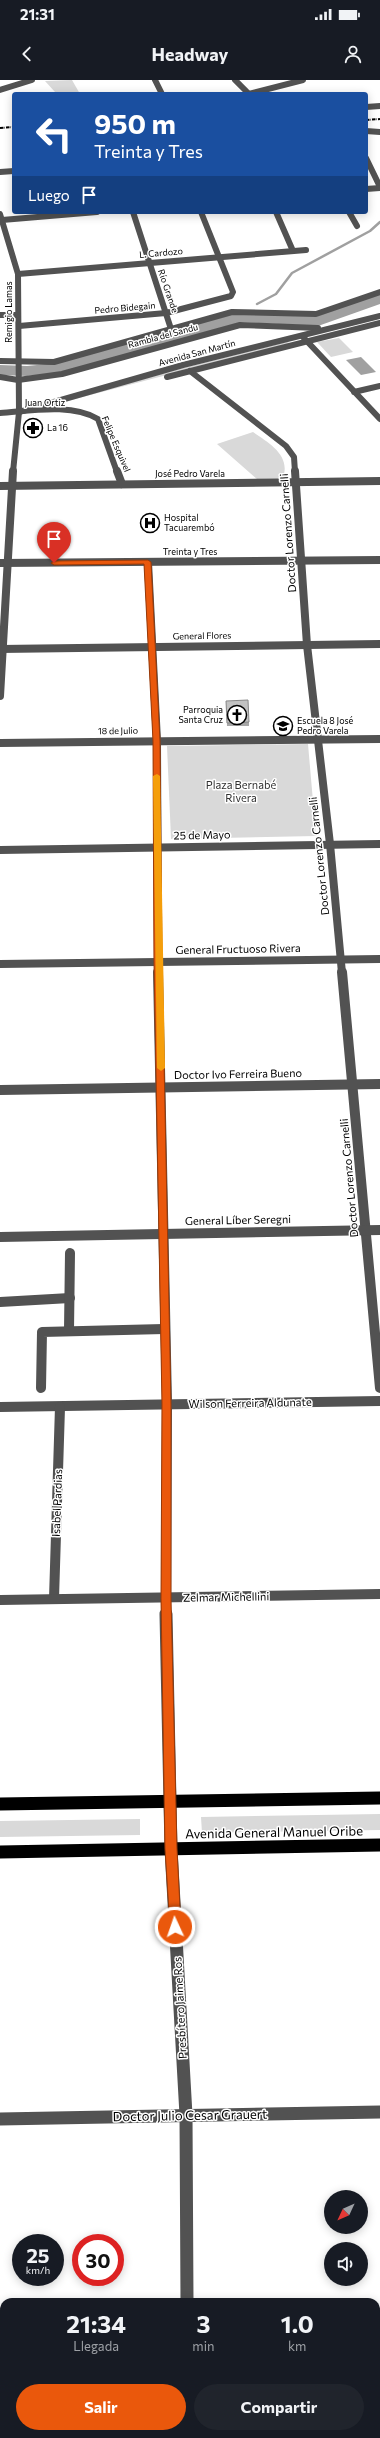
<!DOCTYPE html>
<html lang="es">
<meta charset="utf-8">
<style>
:root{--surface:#171b24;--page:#20242c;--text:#f1f3f6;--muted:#9ea1a6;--accent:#ea580c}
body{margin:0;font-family:Commissioner,sans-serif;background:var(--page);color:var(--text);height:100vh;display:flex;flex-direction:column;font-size:15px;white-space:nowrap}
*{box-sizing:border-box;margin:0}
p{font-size:13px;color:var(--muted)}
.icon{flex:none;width:22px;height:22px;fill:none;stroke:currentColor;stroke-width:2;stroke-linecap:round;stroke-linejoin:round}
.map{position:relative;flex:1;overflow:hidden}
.side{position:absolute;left:0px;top:2218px;width:380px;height:140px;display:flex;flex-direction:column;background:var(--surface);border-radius:12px 12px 0 0;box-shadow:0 2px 10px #0003}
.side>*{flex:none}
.guide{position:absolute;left:12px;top:12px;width:356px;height:122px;border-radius:4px;box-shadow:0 2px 10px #0003;background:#1a4fa0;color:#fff;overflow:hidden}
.needle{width:26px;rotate:226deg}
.controls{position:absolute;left:324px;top:2110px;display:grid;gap:8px}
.controls a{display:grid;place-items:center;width:44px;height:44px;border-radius:50%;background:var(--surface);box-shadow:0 2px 10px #0003;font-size:20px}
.speed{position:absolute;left:12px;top:2154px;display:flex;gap:8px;font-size:20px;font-weight:700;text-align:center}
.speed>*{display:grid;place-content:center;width:52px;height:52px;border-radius:50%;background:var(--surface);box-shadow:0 2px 10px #0003;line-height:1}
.speed small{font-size:10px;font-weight:400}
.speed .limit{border:6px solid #d22;background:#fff;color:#111}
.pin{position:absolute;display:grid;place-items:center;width:34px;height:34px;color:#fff;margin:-41px -17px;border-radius:50% 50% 50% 0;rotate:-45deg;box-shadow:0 0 4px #0007}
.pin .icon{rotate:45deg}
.me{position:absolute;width:44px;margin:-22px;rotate:357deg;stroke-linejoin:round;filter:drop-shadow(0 0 3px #0008)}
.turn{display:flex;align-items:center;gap:14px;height:84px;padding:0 16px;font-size:18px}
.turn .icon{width:52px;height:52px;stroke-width:2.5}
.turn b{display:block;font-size:28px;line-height:34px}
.then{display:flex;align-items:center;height:38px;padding:0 16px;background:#0003;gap:8px;font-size:15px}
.eta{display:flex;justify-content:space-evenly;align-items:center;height:68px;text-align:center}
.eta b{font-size:24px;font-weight:700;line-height:28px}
.primary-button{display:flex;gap:8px;margin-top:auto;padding:8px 16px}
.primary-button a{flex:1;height:46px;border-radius:24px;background:var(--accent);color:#fff;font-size:16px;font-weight:700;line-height:46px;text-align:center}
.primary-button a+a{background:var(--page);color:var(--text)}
.status{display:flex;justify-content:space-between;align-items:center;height:28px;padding:0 20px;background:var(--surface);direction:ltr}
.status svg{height:11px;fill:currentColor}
header{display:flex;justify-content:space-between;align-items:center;height:52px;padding:0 16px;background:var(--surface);font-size:18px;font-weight:700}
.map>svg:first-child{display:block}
.green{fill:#d9d9d9}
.water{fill:#a0a0a0}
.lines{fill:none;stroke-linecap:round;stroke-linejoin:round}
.stream{stroke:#a0a0a0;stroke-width:2.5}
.river{fill:#a0a0a0;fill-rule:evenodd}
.minor-far3{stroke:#525252;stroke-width:6}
.minor-far2{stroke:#525252;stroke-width:8}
.minor-far1{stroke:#525252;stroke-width:10}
.minor{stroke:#525252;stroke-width:13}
.major{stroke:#000;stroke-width:13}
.rail{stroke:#000;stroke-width:2;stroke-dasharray:3.5 1 0.5 1;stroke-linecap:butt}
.wall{fill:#a7a7a7}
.building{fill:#c2c2c2;stroke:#888}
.route{fill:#ea580c;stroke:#983908}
.slow{fill:#f59e0b}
.labels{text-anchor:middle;stroke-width:3;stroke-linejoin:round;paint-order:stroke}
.far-street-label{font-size:9px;fill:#000;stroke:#fff}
.far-poi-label{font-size:9px;fill:#000;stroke:#fff;text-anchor:start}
.street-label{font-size:11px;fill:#000;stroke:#fff}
.park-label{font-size:11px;fill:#303030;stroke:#fff}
.near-street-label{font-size:13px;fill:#000;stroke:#fff}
</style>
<div class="status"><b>21:31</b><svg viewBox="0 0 49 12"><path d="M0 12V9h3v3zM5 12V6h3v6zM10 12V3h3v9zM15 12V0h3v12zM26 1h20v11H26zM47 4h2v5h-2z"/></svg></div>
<header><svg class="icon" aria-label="back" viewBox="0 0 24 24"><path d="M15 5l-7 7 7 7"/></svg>Headway<svg class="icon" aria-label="person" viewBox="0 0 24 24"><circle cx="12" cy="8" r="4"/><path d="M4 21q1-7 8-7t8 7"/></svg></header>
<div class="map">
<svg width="380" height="2358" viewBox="0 0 380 2358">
<rect width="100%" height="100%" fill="#fff"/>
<g class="green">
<path d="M 72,0 L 80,14 L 55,14 L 55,12 L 45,1 Z"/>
<path d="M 339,258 L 353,272 L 331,277 L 317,262 Z"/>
<path d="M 287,262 L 290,263 L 52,325 L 179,289 Z"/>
<path d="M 253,352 C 269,363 291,375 283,398 L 257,399 L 217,364 Z"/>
<path d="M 308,664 L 316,756 L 171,759 L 167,666 Z"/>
<path d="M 380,1734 L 380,1750 L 202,1753 L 201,1737 Z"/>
<path d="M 140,1739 L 140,1755 L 0,1757 L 0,1741 Z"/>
</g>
<path class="water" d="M 361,277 L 376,292 L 361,295 L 346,280 Z"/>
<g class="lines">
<path class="stream" d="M 257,224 L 276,214 L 292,193 L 370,151 L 380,142"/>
<path class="river" d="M 380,214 L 380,224 L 318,246 L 242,242 L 58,293 L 27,296 L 0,295 L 0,285 L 27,286 L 57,283 L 241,232 L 317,236 Z"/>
<g class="minor-far3">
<path d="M 155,0 L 162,14"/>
<path d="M 235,0 L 249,14"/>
<path d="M 0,10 L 32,0"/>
<path d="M 249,14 L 303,0"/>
<path d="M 366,27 L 380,26"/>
<path d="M 366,51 L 380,52"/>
<path d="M 366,78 L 380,107"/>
<path d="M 0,92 L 14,91"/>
<path d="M 366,109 L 380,108"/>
<path d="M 133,132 L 171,249"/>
<path d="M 276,132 L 293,171"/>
<path d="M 349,132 L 357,146"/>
<path d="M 0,134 L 18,194 L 19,332 L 13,392"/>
<path d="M 2,140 L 97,132"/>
<path d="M 18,194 L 306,170"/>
<path d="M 0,235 L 18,235"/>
<path d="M 19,246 L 166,233 L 231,216 L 233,212 L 201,132"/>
<path d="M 303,257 L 380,339"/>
<path d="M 0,281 L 54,282 L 232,232 L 316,234 L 380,212"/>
<path d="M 190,291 L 286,366 L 294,377 L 295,392"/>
<path d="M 0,297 L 18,300 L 62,294 L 240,245 L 318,248"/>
<path d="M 167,297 L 380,243"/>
<path d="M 354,312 L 380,306"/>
<path d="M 19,332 L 183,285 L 380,236"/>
<path d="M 0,333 C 30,331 71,323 98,339 L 117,392"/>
</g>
<g class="minor-far2">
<path d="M 117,391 L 122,404"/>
<path d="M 295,391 L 307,565 L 330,764 L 342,893"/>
<path d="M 0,406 L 380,401"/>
<path d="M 148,482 L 157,661 L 158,893"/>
<path d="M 0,483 L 380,480"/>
<path d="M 0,569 L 380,564"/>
<path d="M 0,616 L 13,391"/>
<path d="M 0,663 L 380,659"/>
<path d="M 0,770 L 380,764"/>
<path d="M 0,884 L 380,879"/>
</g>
<g class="minor-far1">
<path d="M 158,892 L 167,1323 L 166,1535"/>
<path d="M 342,892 L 380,1308"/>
<path d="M 0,1010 L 380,1004"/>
<path d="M 0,1157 L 380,1150"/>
<path d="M 0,1222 L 70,1218"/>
<path d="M 69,1250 L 70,1173"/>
<path d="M 41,1308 L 42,1252 L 164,1249"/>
<path d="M 0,1327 L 380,1321"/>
<path d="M 54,1519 L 60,1327"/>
<path d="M 0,1520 L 380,1514"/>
</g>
<g class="minor">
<path d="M 166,1534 L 171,1769 L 186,2035 L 187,2222"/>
<path d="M 0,2039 L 380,2032"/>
<path d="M 376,2351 L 380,2351"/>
<path d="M 0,2358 L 261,2354"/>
</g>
<g class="major">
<path d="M 0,1724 L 380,1718"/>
<path d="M 0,1772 L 380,1765"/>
</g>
<g class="rail">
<path d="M 366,40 L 380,39"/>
<path d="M 0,48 L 14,47"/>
</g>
</g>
<path class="wall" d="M 226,621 L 249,642 L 249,646 L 227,646 Z"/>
<path class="building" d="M 248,620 L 249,642 L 227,643 L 226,621 Z"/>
<path class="route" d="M 148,480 L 151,482 L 160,661 L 162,882 L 171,1324 L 171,1519 L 177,1769 L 181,1847 L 175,1853 L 170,1847 L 165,1769 L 161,1519 L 162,1324 L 154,882 L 153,661 L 144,484 L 54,485 L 51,483 L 54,481 Z"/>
<path class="slow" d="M 157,694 L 160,696 L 165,988 L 161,991 L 157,988 L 153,696 Z"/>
<defs>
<g id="pharmacy-ring" transform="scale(1)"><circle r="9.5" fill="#fff" stroke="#000" stroke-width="1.5"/><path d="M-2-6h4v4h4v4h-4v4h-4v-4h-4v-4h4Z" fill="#000"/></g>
<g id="hospital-ring" transform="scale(1)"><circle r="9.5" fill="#fff" stroke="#000" stroke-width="1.5"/><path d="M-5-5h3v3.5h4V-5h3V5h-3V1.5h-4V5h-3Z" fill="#000"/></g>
<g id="church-ring" transform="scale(1)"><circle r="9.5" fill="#fff" stroke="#000" stroke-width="1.5"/><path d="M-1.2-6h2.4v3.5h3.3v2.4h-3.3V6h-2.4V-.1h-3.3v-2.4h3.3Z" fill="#000"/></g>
<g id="school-ring" transform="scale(1)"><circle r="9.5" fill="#fff" stroke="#000" stroke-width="1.5"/><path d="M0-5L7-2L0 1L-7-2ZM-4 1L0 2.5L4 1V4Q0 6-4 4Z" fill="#000"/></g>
</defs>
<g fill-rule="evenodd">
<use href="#pharmacy-ring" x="33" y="348"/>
<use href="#hospital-ring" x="150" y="443"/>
<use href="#church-ring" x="237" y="635"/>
<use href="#school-ring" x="283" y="646"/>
</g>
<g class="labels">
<g class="far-street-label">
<text transform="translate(161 173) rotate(-5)" y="3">L. Cardozo</text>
<text transform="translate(168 211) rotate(71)" y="3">Río Grande</text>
<text transform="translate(125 228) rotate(-5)" y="3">Pedro Bidegain</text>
<text transform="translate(9 232) rotate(-90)" y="3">Remigio Lamas</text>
<text transform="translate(163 256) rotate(-15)" y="3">Rambla del Sandu</text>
<text transform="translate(197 273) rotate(-15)" y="3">Avenida San Martín</text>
<text x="45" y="326">Juan Ortiz</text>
<text transform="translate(116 364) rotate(67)" y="3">Felipe Esquivel</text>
<text x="190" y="397">José Pedro Varela</text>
<text x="190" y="475">Treinta y Tres</text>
<text transform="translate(202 556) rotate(-1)" y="3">General Flores</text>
<text transform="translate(118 651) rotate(-1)" y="3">18 de Julio</text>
</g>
<g class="far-poi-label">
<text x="47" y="351">La 16</text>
<text x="164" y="441">Hospital<tspan x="164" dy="10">Tacuarembó</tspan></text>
<text x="223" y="633" text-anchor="end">Parroquia<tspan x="223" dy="10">Santa Cruz</tspan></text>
<text x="297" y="644">Escuela 8 José<tspan x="297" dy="10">Pedro Varela</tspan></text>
</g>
<g class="street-label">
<text transform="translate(288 453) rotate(-94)" y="4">Doctor Lorenzo Carnelli</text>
<text transform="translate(202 755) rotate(-1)" y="4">25 de Mayo</text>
<text transform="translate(319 776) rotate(-96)" y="4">Doctor Lorenzo Carnelli</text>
<text transform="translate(238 869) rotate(-1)" y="4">General Fructuoso Rivera</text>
<text transform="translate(238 994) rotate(-1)" y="4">Doctor Ivo Ferreira Bueno</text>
<text transform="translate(349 1098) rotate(-95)" y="4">Doctor Lorenzo Carnelli</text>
<text transform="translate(238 1140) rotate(-1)" y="4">General Líber Seregni</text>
<text transform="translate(250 1323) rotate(-1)" y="4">Wilson Ferreira Aldunate</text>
<text transform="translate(57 1423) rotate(-88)" y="4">Isabel Pardias</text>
<text transform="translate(226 1517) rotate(-1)" y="4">Zelmar Michellini</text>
<text transform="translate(180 1928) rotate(-93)" y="4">Presbítero Jaime Ros</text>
</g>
<g class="park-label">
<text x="241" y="709">Plaza Bernabé<tspan x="241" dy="13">Rivera</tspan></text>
</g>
<g class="near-street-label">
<text transform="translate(274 1752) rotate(-1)" y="5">Avenida General Manuel Oribe</text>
<text transform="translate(190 2035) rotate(-1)" y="5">Doctor Julio Cesar Grauert</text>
</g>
</g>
</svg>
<div class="controls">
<a><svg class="needle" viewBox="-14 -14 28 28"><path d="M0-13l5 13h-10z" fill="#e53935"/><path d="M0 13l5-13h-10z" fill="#9ea1a6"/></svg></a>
<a><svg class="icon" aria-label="sound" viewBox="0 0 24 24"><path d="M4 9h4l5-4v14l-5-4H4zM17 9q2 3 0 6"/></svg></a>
</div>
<div class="speed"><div>25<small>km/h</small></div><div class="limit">30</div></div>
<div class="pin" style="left:54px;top:483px;background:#d93025"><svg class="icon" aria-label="arrive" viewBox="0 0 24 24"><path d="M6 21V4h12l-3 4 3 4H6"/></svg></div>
<svg class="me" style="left:175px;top:1847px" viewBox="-20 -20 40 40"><circle r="17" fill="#ea580c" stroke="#fff" stroke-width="3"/><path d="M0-11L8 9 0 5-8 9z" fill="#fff"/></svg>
<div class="guide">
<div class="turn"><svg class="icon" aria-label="left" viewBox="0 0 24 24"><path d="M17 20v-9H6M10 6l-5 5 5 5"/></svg><div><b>950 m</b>Treinta y Tres</div></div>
<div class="then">Luego<svg class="icon" aria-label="arrive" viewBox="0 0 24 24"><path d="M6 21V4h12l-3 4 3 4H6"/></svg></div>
</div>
<section class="side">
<div class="eta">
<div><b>21:34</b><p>Llegada</p></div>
<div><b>3</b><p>min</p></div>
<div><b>1.0</b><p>km</p></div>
</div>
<div class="primary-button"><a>Salir</a><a>Compartir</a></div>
</section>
</div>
